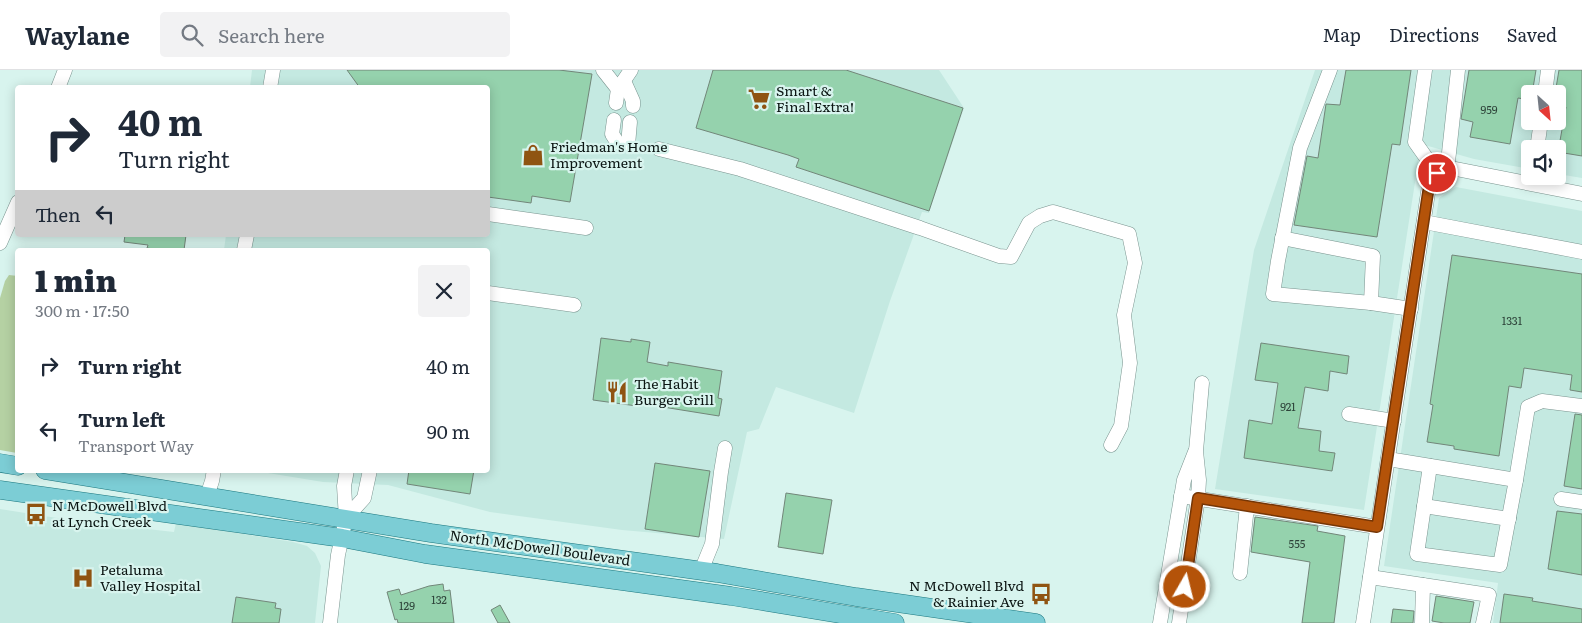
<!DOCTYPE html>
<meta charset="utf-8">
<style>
:root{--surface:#fff;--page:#f2f2f3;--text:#1f2937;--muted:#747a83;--line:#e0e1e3}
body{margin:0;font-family:Literata,serif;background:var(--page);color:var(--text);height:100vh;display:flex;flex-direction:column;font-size:19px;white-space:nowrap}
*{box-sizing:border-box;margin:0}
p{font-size:16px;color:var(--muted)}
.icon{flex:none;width:28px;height:28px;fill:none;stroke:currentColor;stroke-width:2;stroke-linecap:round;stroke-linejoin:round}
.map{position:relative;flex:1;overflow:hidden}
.side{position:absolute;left:15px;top:178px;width:475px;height:225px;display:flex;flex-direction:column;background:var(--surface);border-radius:5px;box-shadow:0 2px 12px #0003}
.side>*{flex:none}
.guide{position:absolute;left:15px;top:15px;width:475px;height:152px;border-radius:5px;box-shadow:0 2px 12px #0003;background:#fff;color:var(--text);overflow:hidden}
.needle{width:32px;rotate:153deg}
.fabs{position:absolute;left:1521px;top:15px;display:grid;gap:10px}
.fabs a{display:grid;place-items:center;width:45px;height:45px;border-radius:5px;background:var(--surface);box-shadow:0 2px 12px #0003;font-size:25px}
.pin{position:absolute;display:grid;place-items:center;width:42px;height:42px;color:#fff;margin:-21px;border:2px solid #fff;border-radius:50%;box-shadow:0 1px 5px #0007}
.me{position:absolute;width:55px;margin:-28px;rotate:8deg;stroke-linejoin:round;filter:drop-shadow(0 0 4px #0008)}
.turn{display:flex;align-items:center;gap:18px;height:105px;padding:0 20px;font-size:22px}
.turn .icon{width:65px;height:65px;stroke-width:2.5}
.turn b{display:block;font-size:35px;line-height:42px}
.then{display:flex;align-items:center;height:48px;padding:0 20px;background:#0003;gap:10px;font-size:19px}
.round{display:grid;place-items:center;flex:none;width:52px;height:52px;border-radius:5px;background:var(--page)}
.head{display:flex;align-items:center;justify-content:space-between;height:85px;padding:0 20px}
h1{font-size:30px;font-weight:800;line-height:38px}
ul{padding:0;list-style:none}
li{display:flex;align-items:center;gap:15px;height:65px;padding:0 20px}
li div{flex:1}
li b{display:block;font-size:19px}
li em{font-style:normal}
header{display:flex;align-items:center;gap:30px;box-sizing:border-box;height:70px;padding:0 25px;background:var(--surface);border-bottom:1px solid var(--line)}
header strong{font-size:24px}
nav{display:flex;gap:28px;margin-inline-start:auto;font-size:18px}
.search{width:350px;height:45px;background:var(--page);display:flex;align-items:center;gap:12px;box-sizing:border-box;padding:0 18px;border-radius:5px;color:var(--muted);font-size:19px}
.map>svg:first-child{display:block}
.built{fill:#c4e9e1;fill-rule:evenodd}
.green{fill:#b5d1a3}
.building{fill:#95d2ad;stroke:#728679}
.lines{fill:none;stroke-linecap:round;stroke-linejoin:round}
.minor-casing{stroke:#7a948f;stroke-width:15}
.major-casing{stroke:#1c777f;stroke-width:19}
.minor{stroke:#fff;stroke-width:14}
.major{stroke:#7ccdd5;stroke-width:18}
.route-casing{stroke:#753606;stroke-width:12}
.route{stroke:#b45309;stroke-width:9}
.labels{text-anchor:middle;stroke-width:4.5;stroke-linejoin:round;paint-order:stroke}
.number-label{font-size:11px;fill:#2e443a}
.poi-label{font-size:14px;fill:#0b1513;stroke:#d8f4ee;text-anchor:start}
.street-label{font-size:14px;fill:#0b1513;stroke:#d8f4ee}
</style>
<header>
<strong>Waylane</strong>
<div class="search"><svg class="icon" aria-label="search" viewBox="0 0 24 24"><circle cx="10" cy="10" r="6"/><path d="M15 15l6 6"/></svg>Search here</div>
<nav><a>Map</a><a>Directions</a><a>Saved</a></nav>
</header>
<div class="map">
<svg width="1582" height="553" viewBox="0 0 1582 553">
<rect width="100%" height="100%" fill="#d8f4ee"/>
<g class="built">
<path d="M 252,0 L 939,0 L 964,38 L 929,143 L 922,142 L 890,231 L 854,343 L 776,317 L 759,359 L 747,362 L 724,469 L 622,460 L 490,442 L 388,415 L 323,412 L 249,400 L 488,400 L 488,180 L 224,180 L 226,165 L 488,165 L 488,18 L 250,17 Z"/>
<path d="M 1315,0 L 1582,0 L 1582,108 L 1558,104 L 1558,79 L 1530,79 L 1530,99 L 1474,89 L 1421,74 L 1364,440 L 1215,419 L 1254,180 ZM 1530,24 L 1558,24 L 1558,51 L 1530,51 Z"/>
<path d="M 1456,117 L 1582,141 L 1582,553 L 1493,553 L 1498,513 L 1384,496 L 1439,128 Z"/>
<path d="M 0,439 L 76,451 L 174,462 L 176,453 L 293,472 L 307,476 L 315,483 L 321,496 L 315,553 L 0,553 Z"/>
</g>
<path class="green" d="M 9,205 L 18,206 L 17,383 L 0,380 L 0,228 L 5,211 Z"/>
<g class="building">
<path d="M 347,0 L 559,0 L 592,4 L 570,132 L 532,126 L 531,133 L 488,127 L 488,18 L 360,18 Z"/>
<path d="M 713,0 L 846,0 L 963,38 L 929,141 L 796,97 L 799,89 L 788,85 L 696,58 Z"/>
<path d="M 1346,0 L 1411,0 L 1400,75 L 1392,74 L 1377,167 L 1294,155 L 1307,86 L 1318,88 L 1326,34 L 1340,35 Z"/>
<path d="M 1469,0 L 1536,0 L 1532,24 L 1530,24 L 1530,30 L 1518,28 L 1510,74 L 1470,67 L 1473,52 L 1461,49 Z"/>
<path d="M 1559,0 L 1582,0 L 1582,86 L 1558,82 L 1566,37 L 1558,35 L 1558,24 L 1555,24 Z"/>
<path d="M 125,165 L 186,165 L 184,180 L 159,180 L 147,178 L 148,175 L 124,172 Z"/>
<path d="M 1452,185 L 1582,204 L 1582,322 L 1570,320 L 1572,305 L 1524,298 L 1521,318 L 1509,316 L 1499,386 L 1454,379 L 1454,376 L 1427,372 L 1433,335 L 1430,334 Z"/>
<path d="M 601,268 L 631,272 L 631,269 L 650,272 L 647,292 L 668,296 L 668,292 L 722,301 L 718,328 L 722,329 L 719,346 L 638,333 L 637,336 L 593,330 Z"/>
<path d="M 1261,273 L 1349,286 L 1347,304 L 1330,301 L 1328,321 L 1305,317 L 1301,341 L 1298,358 L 1321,361 L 1319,381 L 1335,383 L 1332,401 L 1244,388 L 1249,350 L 1272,354 L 1278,313 L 1255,310 Z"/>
<path d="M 1575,344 L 1582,345 L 1582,419 L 1564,416 Z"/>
<path d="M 655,393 L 710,401 L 699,467 L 645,459 Z"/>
<path d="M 409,400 L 474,400 L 470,424 L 407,414 Z"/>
<path d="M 786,423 L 832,430 L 823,484 L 778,477 Z"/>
<path d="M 1557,441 L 1582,444 L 1582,505 L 1548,499 Z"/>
<path d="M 1255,447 L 1318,456 L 1317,461 L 1345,466 L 1334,553 L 1302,553 L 1310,492 L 1251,482 Z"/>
<path d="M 443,514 L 444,521 L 450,520 L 454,553 L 398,553 L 397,549 L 395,550 L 387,522 L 399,519 L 401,525 L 429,516 Z"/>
<path d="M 1504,524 L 1533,528 L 1532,531 L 1582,539 L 1582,553 L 1500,553 Z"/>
<path d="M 1436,526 L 1474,532 L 1470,553 L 1444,553 L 1432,551 Z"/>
<path d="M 236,527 L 276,533 L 275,538 L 281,539 L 279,553 L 232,553 Z"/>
<path d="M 500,535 L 510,553 L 498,553 L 491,540 Z"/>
<path d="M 1393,539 L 1414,541 L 1413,553 L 1391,553 Z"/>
</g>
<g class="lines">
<g class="minor-casing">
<g id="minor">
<path d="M 603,0 L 618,19"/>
<path d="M 1330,0 L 1300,78 L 1278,191 L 1273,224 L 1371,233 L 1411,239"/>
<path d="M 1425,0 L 1415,72 L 1437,103"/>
<path d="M 624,11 L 633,31 L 633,36"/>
<path d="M 58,18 L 65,0"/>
<path d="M 270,18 L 273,0"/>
<path d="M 1545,24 L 1548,0"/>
<path d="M 616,33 L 618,19 L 631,0"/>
<path d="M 614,50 L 612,64 L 617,72"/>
<path d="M 628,75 L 630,52"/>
<path d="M 659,79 L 740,99 L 920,158 L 999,186 L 1011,187 L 1029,153 L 1040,146 L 1053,142 L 1129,164 L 1135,193 L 1124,245 L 1130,293 L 1121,356 L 1111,375"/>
<path d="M 1537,79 L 1541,51"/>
<path d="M 1447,101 L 1458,0"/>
<path d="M 488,144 L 586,158"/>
<path d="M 1424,152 L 1582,182"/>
<path d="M 1282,168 L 1373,186 L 1371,233"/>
<path d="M 0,173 L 18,132"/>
<path d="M 244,180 L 247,165"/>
<path d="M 488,223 L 574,235"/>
<path d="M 1349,344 L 1394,351"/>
<path d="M 1388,389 L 1516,410"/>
<path d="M 1430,396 L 1417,484 L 1500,495 L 1516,410 L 1528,337 L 1542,331 L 1582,336"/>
<path d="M 207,426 L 212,411 L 214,400"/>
<path d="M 1181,426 L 1377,457"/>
<path d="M 1561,429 L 1582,432"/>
<path d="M 1424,436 L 1509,449"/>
<path d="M 346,448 L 364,428 L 370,400"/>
<path d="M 701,501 L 712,474 L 721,402 L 725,378"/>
<path d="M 1240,503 L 1247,436"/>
<path d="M 1370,507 L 1489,525 L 1483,553"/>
<path d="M 330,553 L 338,485 L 346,448 L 344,416 L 347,400"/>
<path d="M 1160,553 L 1184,410 L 1195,382"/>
<path d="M 1179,553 L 1198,428 L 1199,410 L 1196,381 L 1202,313"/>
<path d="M 1363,553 L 1429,116 L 1437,103 L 1456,99 L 1582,124"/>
<path d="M 1422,553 L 1423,515"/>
</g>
</g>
<g class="major-casing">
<g id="major">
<path d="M 0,393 L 18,396"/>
<path d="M 45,400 L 431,463 L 717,503 L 856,527 L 1036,553"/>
<path d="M 0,420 L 342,468 L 425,484 L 731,526 L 895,553"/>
</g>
</g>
<use href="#minor" class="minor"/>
<use href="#major" class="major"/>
</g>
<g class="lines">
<g class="route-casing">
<path id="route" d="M 1185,517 L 1198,428 L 1377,457 L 1429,116 L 1437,103"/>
</g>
<use href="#route" class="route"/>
</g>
<defs>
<g id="supermarket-bare" transform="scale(1.725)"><path d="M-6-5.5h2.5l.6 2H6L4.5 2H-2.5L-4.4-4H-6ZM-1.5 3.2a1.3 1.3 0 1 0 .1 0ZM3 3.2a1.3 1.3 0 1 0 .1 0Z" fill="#8f5412" stroke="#d8f4ee" stroke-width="2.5" paint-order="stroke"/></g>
<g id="shop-bare" transform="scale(1.725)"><path d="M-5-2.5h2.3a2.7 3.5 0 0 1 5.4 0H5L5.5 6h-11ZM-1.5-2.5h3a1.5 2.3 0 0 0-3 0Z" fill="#8f5412" stroke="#d8f4ee" stroke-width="2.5" paint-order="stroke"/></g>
<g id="restaurant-bare" transform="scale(1.725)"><path d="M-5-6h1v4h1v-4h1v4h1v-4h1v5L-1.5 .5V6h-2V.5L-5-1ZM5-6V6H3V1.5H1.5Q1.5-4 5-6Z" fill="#8f5412" stroke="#d8f4ee" stroke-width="2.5" paint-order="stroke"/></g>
<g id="bus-bare" transform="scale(1.725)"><path d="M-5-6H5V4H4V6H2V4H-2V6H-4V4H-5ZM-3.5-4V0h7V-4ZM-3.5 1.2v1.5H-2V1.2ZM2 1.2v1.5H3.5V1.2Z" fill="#8f5412" stroke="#d8f4ee" stroke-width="2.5" paint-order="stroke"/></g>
<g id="hospital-bare" transform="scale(1.725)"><path d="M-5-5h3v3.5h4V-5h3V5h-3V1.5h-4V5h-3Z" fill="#8f5412" stroke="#d8f4ee" stroke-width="2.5" paint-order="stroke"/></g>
</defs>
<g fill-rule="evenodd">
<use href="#supermarket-bare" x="759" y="29"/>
<use href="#shop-bare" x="533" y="85"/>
<use href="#restaurant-bare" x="617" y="322"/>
<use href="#bus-bare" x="36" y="444"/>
<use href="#hospital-bare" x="83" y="508"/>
<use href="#bus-bare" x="1041" y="524"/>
</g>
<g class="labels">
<g class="number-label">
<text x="1489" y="44">959</text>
<text x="1512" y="255">1331</text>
<text x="1288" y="341">921</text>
<text x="1297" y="478">555</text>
<text x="439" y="534">132</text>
<text x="407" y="540">129</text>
</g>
<g class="poi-label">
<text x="776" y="26">Smart &amp;<tspan x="776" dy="16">Final Extra!</tspan></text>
<text x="550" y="82">Friedman's Home<tspan x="550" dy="16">Improvement</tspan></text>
<text x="634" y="319">The Habit<tspan x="634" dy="16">Burger Grill</tspan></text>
<text x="52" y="441">N McDowell Blvd<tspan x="52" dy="16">at Lynch Creek</tspan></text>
<text x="100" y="505">Petaluma<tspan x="100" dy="16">Valley Hospital</tspan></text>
<text x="1024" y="521" text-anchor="end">N McDowell Blvd<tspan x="1024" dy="16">&amp; Rainier Ave</tspan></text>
</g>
<g class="street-label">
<text transform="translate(540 478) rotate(8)" y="5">North McDowell Boulevard</text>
</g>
</g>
</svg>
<div class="fabs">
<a><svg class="needle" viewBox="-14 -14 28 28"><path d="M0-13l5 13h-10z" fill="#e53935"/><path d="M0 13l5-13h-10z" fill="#747a83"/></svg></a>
<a><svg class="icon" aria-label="sound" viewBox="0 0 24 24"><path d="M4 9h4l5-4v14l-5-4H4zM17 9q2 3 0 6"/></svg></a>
</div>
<div class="pin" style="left:1437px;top:103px;background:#d93025"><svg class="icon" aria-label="arrive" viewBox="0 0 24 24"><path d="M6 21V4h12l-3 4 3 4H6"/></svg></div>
<svg class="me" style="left:1185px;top:517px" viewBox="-20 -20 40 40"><circle r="17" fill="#b45309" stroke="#fff" stroke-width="3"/><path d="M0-11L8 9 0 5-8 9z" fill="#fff"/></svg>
<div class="guide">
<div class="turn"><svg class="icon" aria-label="right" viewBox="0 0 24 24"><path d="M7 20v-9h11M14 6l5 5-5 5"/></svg><div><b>40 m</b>Turn right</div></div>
<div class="then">Then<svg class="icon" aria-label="left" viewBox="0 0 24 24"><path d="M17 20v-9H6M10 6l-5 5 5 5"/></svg></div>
</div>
<section class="side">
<div class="head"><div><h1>1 min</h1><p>300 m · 17:50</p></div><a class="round"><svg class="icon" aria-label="close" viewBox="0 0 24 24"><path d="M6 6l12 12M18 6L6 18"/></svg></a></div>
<ul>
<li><svg class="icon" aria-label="right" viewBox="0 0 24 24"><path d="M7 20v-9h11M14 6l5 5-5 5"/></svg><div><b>Turn right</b></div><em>40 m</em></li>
<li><svg class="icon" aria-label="left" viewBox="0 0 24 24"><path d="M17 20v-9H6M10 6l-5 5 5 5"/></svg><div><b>Turn left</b><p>Transport Way</p></div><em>90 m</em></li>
</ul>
</section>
</div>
